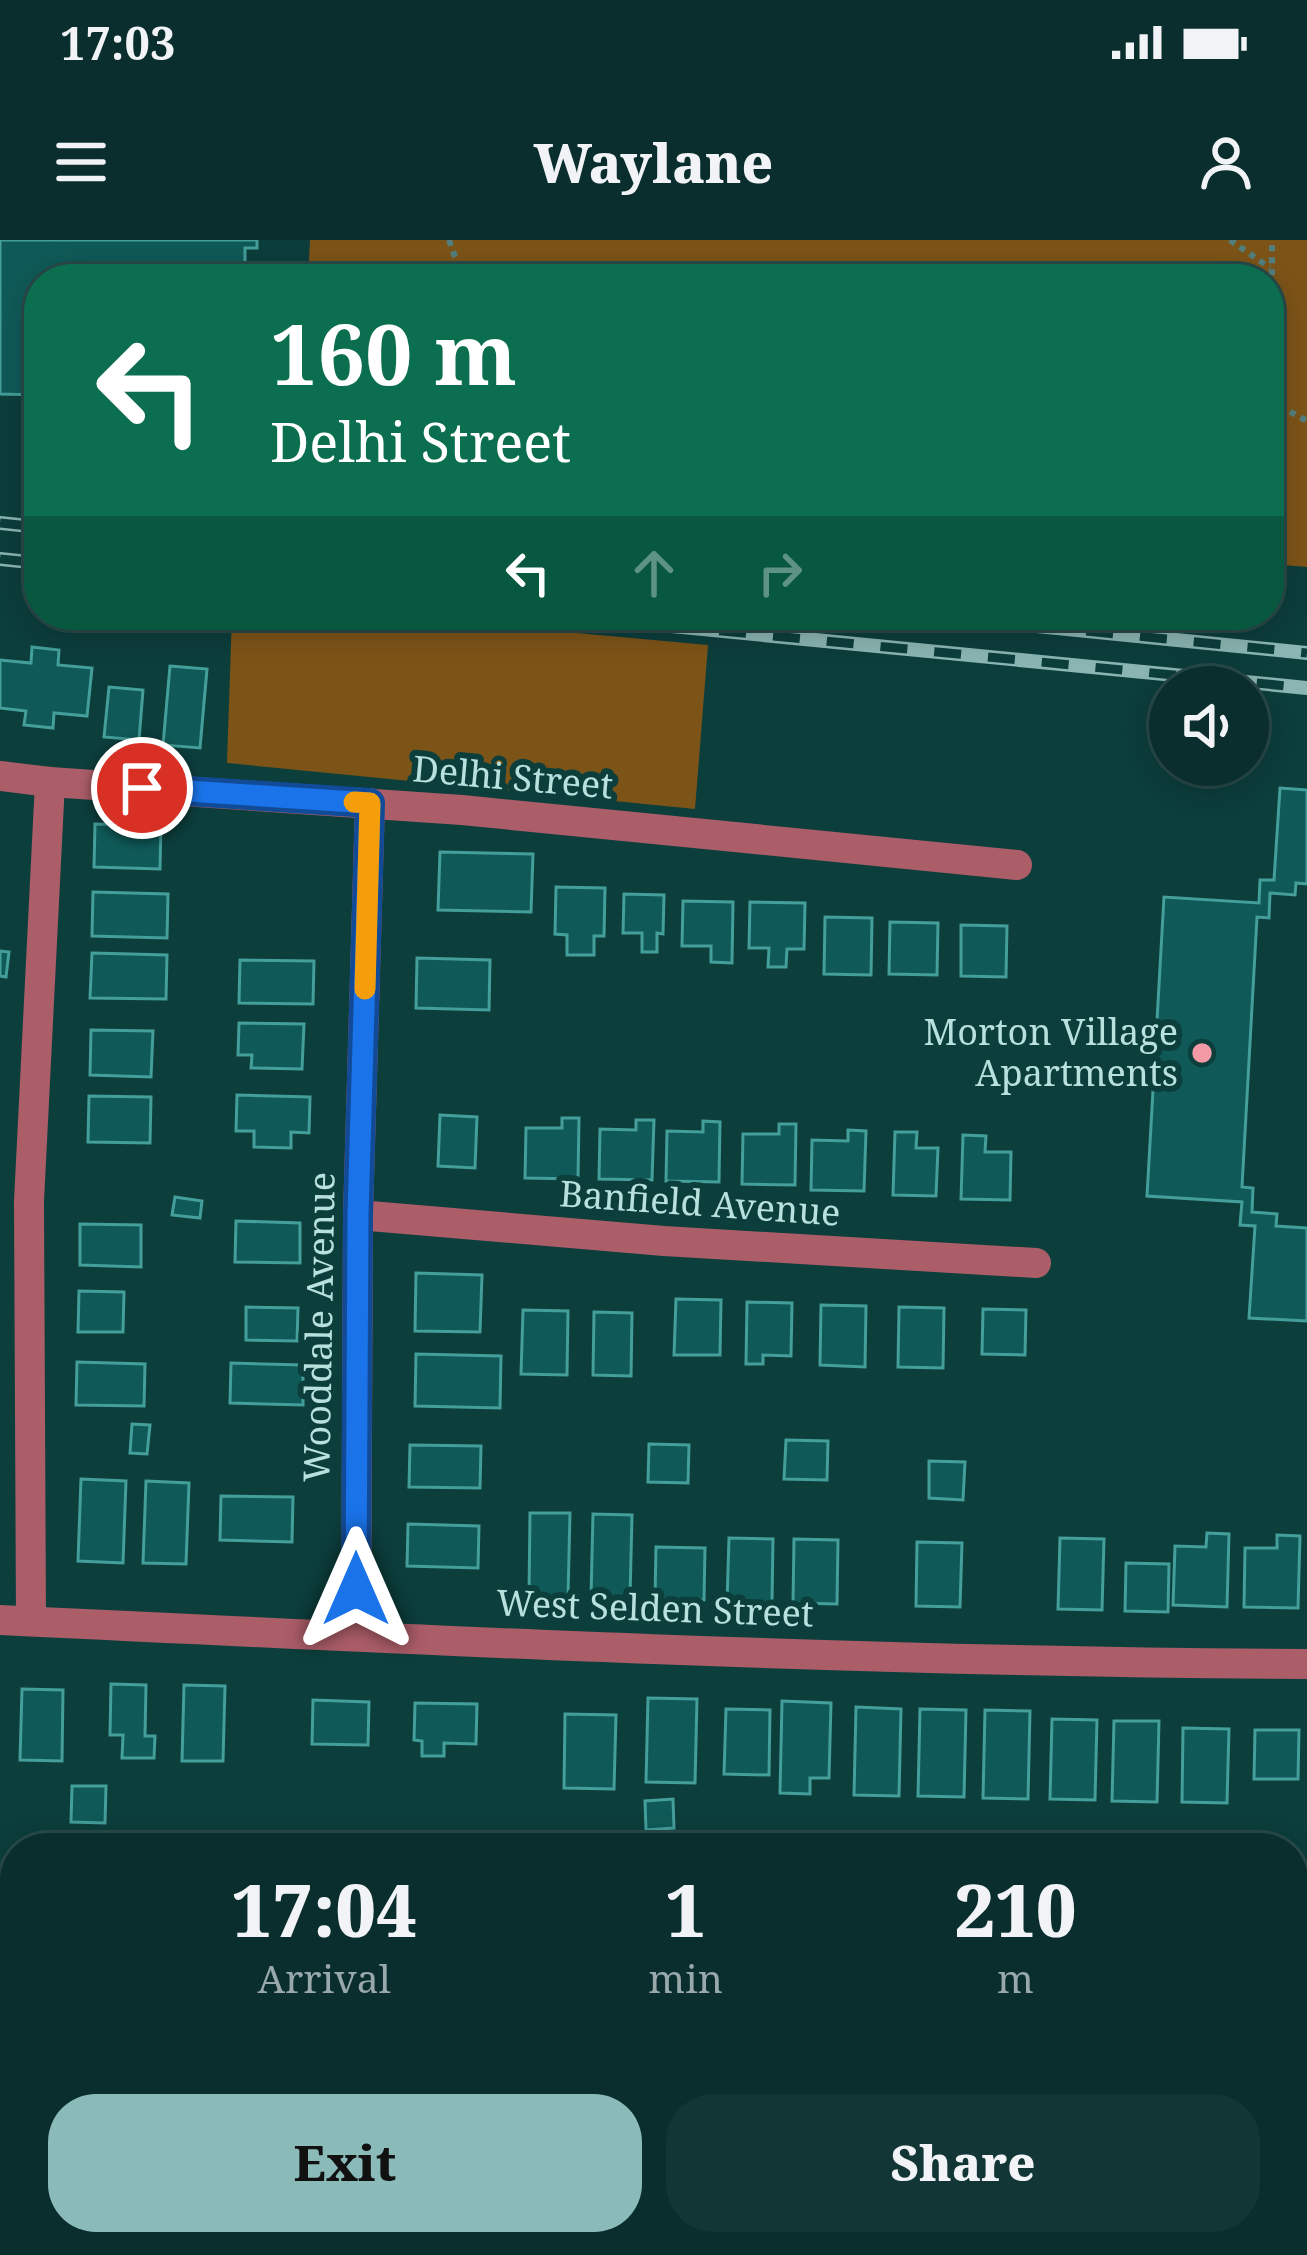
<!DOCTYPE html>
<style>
:root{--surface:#092e2d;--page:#123635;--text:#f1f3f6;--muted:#99a8aa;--line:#294a49;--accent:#8bbbb9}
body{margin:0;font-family:"Noto Serif",serif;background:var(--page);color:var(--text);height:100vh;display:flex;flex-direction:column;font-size:45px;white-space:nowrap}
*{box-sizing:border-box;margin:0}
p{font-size:39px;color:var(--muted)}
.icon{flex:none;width:66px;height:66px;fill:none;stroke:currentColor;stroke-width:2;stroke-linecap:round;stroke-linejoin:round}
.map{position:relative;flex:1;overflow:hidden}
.sheet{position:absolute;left:0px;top:1593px;width:1308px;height:423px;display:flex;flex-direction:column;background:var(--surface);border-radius:48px 48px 0 0;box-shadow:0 6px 30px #0003,0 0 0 3px var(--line)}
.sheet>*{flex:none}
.guide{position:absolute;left:24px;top:24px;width:1260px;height:366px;border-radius:48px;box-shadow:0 6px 30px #0003,0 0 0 3px var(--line);background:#0b6e4f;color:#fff;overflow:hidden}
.fabs{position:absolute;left:1149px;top:426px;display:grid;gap:24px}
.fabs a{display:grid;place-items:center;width:120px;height:120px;border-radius:50%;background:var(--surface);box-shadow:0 6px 30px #0003,0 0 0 3px var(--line);font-size:60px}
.pin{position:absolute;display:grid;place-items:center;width:102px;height:102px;color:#fff;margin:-51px;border:6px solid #fff;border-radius:50%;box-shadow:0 3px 12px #0007}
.me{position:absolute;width:132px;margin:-66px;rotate:0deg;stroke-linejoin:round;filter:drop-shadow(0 0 9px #0008)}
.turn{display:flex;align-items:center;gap:42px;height:252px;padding:0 48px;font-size:54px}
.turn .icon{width:156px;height:156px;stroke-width:2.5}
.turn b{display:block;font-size:84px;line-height:102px}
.lanes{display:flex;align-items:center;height:114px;padding:0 48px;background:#0003;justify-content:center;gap:60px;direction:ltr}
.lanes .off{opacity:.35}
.eta{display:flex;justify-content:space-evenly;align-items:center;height:204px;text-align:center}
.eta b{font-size:72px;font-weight:800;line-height:84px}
.cta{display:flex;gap:24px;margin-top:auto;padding:24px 48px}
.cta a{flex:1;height:138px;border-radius:48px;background:var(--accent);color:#111;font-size:48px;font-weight:800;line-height:138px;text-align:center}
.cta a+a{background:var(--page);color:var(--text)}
.status{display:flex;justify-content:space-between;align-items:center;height:84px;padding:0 60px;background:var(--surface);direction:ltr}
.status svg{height:33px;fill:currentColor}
header{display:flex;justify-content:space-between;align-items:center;height:156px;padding:0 48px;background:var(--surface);font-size:54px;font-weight:800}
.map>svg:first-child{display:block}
.green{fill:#7d5418}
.building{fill:#0f5a58;stroke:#449e9a;stroke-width:3}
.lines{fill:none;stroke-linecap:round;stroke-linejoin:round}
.path{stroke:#52807e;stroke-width:6;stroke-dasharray:6 6;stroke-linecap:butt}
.minor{stroke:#ab5d68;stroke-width:30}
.rail-casing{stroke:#8ab5b2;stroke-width:14}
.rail{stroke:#0c3e3c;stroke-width:9;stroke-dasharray:27;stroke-linecap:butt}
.route-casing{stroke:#114b97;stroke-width:30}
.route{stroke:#1a73e8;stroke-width:21}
.slow{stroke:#f59e0b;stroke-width:21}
.poi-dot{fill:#f49aa6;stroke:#0c3e3c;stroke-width:4.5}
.labels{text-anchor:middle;stroke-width:12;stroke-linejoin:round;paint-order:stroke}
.street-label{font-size:36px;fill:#b8e1de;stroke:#0c3e3c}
.poi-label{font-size:36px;fill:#b8e1de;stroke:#0c3e3c;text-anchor:end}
</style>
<div class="status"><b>17:03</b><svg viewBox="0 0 49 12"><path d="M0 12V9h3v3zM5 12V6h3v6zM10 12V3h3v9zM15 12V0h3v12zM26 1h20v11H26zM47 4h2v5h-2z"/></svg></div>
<header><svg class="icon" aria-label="menu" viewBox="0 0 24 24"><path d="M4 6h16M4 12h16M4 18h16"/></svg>Waylane<svg class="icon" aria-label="person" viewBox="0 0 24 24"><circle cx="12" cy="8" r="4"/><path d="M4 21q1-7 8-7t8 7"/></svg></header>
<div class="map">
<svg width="1307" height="2015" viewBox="0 0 1307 2015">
<rect width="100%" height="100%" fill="#0c3e3c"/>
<g class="green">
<path d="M 310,0 L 1307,0 L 1307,327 L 1269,324 L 1269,39 L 308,39 Z"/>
<path d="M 232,375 L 377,375 L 708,405 L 695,569 L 227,523 Z"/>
<path d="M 0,1642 L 15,1642 L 15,2001 L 462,2001 L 462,2015 L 0,2015 Z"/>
</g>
<g class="building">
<path d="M 0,0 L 257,0 L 257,8 L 245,8 L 245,39 L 39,39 L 39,155 L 0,154 Z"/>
<path d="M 32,407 L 59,410 L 58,425 L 92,428 L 87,476 L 54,473 L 53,488 L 24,485 L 26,471 L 0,468 L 0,420 L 31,423 Z"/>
<path d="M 170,426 L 207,429 L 200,508 L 163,505 Z"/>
<path d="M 109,447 L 143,450 L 139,500 L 104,497 Z"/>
<path d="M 1280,548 L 1307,550 L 1307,644 L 1296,643 L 1295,655 L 1270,653 L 1269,678 L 1257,677 L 1242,947 L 1253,948 L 1252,972 L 1277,974 L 1276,986 L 1307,988 L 1307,1081 L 1249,1078 L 1255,986 L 1240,985 L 1242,962 L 1147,956 L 1164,657 L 1259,663 L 1260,640 L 1274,640 Z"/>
<path d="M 95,584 L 161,585 L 160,629 L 94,627 Z"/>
<path d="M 440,612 L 533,614 L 531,672 L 438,670 Z"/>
<path d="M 556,647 L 605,648 L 604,696 L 594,696 L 594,715 L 567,715 L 567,695 L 555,694 Z"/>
<path d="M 93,652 L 168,654 L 167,698 L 92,696 Z"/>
<path d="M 624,654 L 664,655 L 663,694 L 657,693 L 657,712 L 642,712 L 642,693 L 623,693 Z"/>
<path d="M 683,661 L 733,662 L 732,723 L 711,722 L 711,706 L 682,706 Z"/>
<path d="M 750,662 L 805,663 L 804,709 L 787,709 L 786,727 L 768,727 L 769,708 L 749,708 Z"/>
<path d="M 825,677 L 872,678 L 871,735 L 824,734 Z"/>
<path d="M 890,682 L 938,683 L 937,735 L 889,734 Z"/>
<path d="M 961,685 L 1007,686 L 1006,737 L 961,736 Z"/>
<path d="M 0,711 L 9,712 L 6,737 L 0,736 Z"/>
<path d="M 92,713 L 167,715 L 166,759 L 90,758 Z"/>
<path d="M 417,718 L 490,720 L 489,770 L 416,768 Z"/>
<path d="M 240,720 L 314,721 L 313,764 L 239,763 Z"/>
<path d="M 239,783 L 304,784 L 302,829 L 251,828 L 252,815 L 238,815 Z"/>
<path d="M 91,790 L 153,791 L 151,837 L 90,835 Z"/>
<path d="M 237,855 L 310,857 L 309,893 L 291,892 L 291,908 L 254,907 L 254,891 L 236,891 Z"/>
<path d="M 89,856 L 151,857 L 150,903 L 88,902 Z"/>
<path d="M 440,875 L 477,877 L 475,928 L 438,926 Z"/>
<path d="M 562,878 L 579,878 L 578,939 L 525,938 L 526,888 L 562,888 Z"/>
<path d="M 636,880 L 654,880 L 652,940 L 599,939 L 600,889 L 636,890 Z"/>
<path d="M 703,881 L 720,882 L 719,942 L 666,941 L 667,891 L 703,892 Z"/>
<path d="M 779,884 L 796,884 L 795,945 L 742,944 L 743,894 L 779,894 Z"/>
<path d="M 848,890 L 866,891 L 864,951 L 811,950 L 812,900 L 848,901 Z"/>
<path d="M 895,892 L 917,892 L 916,908 L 938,908 L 936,956 L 893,955 Z"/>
<path d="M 963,895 L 986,896 L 985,912 L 1011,912 L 1010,960 L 961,959 Z"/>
<path d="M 175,957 L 202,961 L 200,978 L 172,975 Z"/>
<path d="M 236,981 L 300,983 L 300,1023 L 235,1022 Z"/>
<path d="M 80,984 L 141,985 L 141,1027 L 80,1025 Z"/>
<path d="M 416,1033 L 482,1035 L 480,1092 L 415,1091 Z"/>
<path d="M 79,1051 L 124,1052 L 123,1092 L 78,1092 Z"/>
<path d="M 676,1059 L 721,1060 L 720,1115 L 674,1115 Z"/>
<path d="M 747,1062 L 792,1063 L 791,1116 L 763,1115 L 763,1124 L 746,1124 Z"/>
<path d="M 821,1065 L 866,1066 L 865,1127 L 820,1125 Z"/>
<path d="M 246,1067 L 298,1068 L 297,1101 L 246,1100 Z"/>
<path d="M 899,1067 L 944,1068 L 943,1128 L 898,1127 Z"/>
<path d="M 983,1069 L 1026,1070 L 1025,1115 L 982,1114 Z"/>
<path d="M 523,1070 L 568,1071 L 567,1135 L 521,1134 Z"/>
<path d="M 594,1072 L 632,1073 L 631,1136 L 593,1135 Z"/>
<path d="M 416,1114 L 501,1116 L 500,1168 L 415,1166 Z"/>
<path d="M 77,1122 L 145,1124 L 144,1166 L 76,1165 Z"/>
<path d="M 231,1123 L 303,1125 L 303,1165 L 230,1163 Z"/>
<path d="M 132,1184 L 150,1185 L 147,1214 L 130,1213 Z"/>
<path d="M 786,1200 L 828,1201 L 827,1240 L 784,1239 Z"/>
<path d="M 649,1204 L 689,1205 L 688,1243 L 648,1242 Z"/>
<path d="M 410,1205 L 481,1206 L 480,1248 L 409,1247 Z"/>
<path d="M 929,1221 L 965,1222 L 963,1260 L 929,1258 Z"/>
<path d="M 81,1239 L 126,1241 L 123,1323 L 78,1321 Z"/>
<path d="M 146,1241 L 189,1243 L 186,1324 L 143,1323 Z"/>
<path d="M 221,1256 L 293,1257 L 292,1302 L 220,1300 Z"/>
<path d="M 530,1273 L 570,1273 L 568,1357 L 529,1356 Z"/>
<path d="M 593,1274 L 632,1275 L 630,1358 L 591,1357 Z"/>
<path d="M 408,1284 L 479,1286 L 478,1328 L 407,1326 Z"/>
<path d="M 1207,1293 L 1229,1294 L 1227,1367 L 1173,1365 L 1175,1306 L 1206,1307 Z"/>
<path d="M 1277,1295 L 1300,1296 L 1298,1368 L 1244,1367 L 1245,1308 L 1277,1308 Z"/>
<path d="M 729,1298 L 773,1299 L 772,1363 L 727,1362 Z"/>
<path d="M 1060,1298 L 1104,1299 L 1102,1370 L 1058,1369 Z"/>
<path d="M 794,1299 L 838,1300 L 837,1364 L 793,1363 Z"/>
<path d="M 917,1302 L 962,1303 L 960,1367 L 916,1366 Z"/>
<path d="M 656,1307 L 705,1308 L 704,1360 L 655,1359 Z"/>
<path d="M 1126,1323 L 1169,1324 L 1168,1372 L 1125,1371 Z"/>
<path d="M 111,1444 L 146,1445 L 145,1496 L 155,1496 L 154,1518 L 122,1518 L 123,1495 L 110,1495 Z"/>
<path d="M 184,1445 L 225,1446 L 223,1521 L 182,1521 Z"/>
<path d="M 22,1449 L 63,1450 L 62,1521 L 20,1520 Z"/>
<path d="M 648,1458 L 697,1459 L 695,1543 L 646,1542 Z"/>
<path d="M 313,1460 L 369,1462 L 368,1505 L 312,1504 Z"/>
<path d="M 782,1461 L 831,1463 L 829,1538 L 810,1538 L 810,1554 L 780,1553 Z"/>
<path d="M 415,1463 L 477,1464 L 476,1504 L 444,1503 L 444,1516 L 422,1516 L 422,1501 L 414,1500 Z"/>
<path d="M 856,1467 L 901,1469 L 899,1556 L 854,1555 Z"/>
<path d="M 726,1469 L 770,1470 L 769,1535 L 724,1534 Z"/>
<path d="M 920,1469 L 966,1470 L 964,1557 L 918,1556 Z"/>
<path d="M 985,1470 L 1030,1471 L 1028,1559 L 983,1558 Z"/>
<path d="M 565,1474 L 616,1475 L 614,1549 L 564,1548 Z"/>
<path d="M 1052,1479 L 1097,1480 L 1095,1560 L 1050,1559 Z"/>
<path d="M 1114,1481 L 1159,1481 L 1157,1562 L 1112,1561 Z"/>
<path d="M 1183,1488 L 1229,1489 L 1227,1563 L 1182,1562 Z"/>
<path d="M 1255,1490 L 1299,1490 L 1298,1539 L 1254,1539 Z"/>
<path d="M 72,1546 L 106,1546 L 105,1583 L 71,1582 Z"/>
<path d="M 673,1559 L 674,1588 L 646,1590 L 645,1561 Z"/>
<rect x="1297" y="1736" width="10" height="52"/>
<rect x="1293" y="1932" width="14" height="39"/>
<path d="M 711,2001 L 771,2001 L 771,2006 L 711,2004 Z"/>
<path d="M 797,2001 L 848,2001 L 833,2007 L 797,2003 Z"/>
</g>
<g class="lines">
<g class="path">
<path d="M 449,0 L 463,39"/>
<path d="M 1230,0 L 1270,28"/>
<path d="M 1269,131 L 1272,118 L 1272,0"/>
<path d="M 1269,160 L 1307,181"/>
</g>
<g class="minor">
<path d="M 0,536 L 50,542 L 462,570 L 1017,625"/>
<path d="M 358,975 L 664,1001 L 1036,1023"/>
<path d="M 0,1380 C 435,1401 871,1422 1307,1424"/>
<path d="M 31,1381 L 29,961 L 50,542"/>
<path d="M 356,1396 L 358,975 L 370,563"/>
<path d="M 1293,1857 L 1307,1858"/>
</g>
<g class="rail-casing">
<g id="rail">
<path d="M 0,283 L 39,287"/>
<path d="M 0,319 L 39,323"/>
<path d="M 558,375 L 1307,448"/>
<path d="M 925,375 L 1307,413"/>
</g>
</g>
<use href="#rail" class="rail"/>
</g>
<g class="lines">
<g class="route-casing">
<path id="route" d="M 142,548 L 370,563 L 358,975 L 356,1349"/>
</g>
<use href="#route" class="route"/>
<path class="slow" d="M 354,562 L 370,563 L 365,749"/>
</g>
<circle class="poi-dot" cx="1202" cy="813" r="12"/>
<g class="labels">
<g class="street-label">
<text transform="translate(513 537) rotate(5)" y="13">Delhi Street</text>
<text transform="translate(700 963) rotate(4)" y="13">Banfield Avenue</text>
<text transform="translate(319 1087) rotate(-89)" y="13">Wooddale Avenue</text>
<text transform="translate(655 1368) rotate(2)" y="13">West Selden Street</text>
</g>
<g class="poi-label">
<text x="1178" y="805">Morton Village<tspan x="1178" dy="41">Apartments</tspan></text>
</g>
</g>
</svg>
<div class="fabs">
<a><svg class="icon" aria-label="sound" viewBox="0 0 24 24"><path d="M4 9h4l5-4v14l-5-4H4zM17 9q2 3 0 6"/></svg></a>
</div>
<div class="pin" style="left:142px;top:548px;background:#d93025"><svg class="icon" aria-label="arrive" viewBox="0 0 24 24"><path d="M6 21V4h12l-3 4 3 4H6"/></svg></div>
<svg class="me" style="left:356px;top:1349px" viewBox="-20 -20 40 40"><path d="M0-17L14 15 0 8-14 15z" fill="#1a73e8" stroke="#fff" stroke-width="4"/></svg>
<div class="guide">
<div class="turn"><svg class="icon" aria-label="left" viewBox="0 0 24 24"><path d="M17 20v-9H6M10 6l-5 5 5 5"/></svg><div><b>160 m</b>Delhi Street</div></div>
<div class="lanes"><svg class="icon" aria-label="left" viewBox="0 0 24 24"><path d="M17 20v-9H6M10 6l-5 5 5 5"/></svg><svg class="icon off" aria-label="ahead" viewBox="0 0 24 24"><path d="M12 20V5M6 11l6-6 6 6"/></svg><svg class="icon off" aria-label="right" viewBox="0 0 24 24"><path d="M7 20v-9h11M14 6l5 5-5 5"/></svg></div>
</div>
<section class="sheet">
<div class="eta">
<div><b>17:04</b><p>Arrival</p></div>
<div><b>1</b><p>min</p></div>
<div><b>210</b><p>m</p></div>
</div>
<div class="cta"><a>Exit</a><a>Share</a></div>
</section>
</div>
